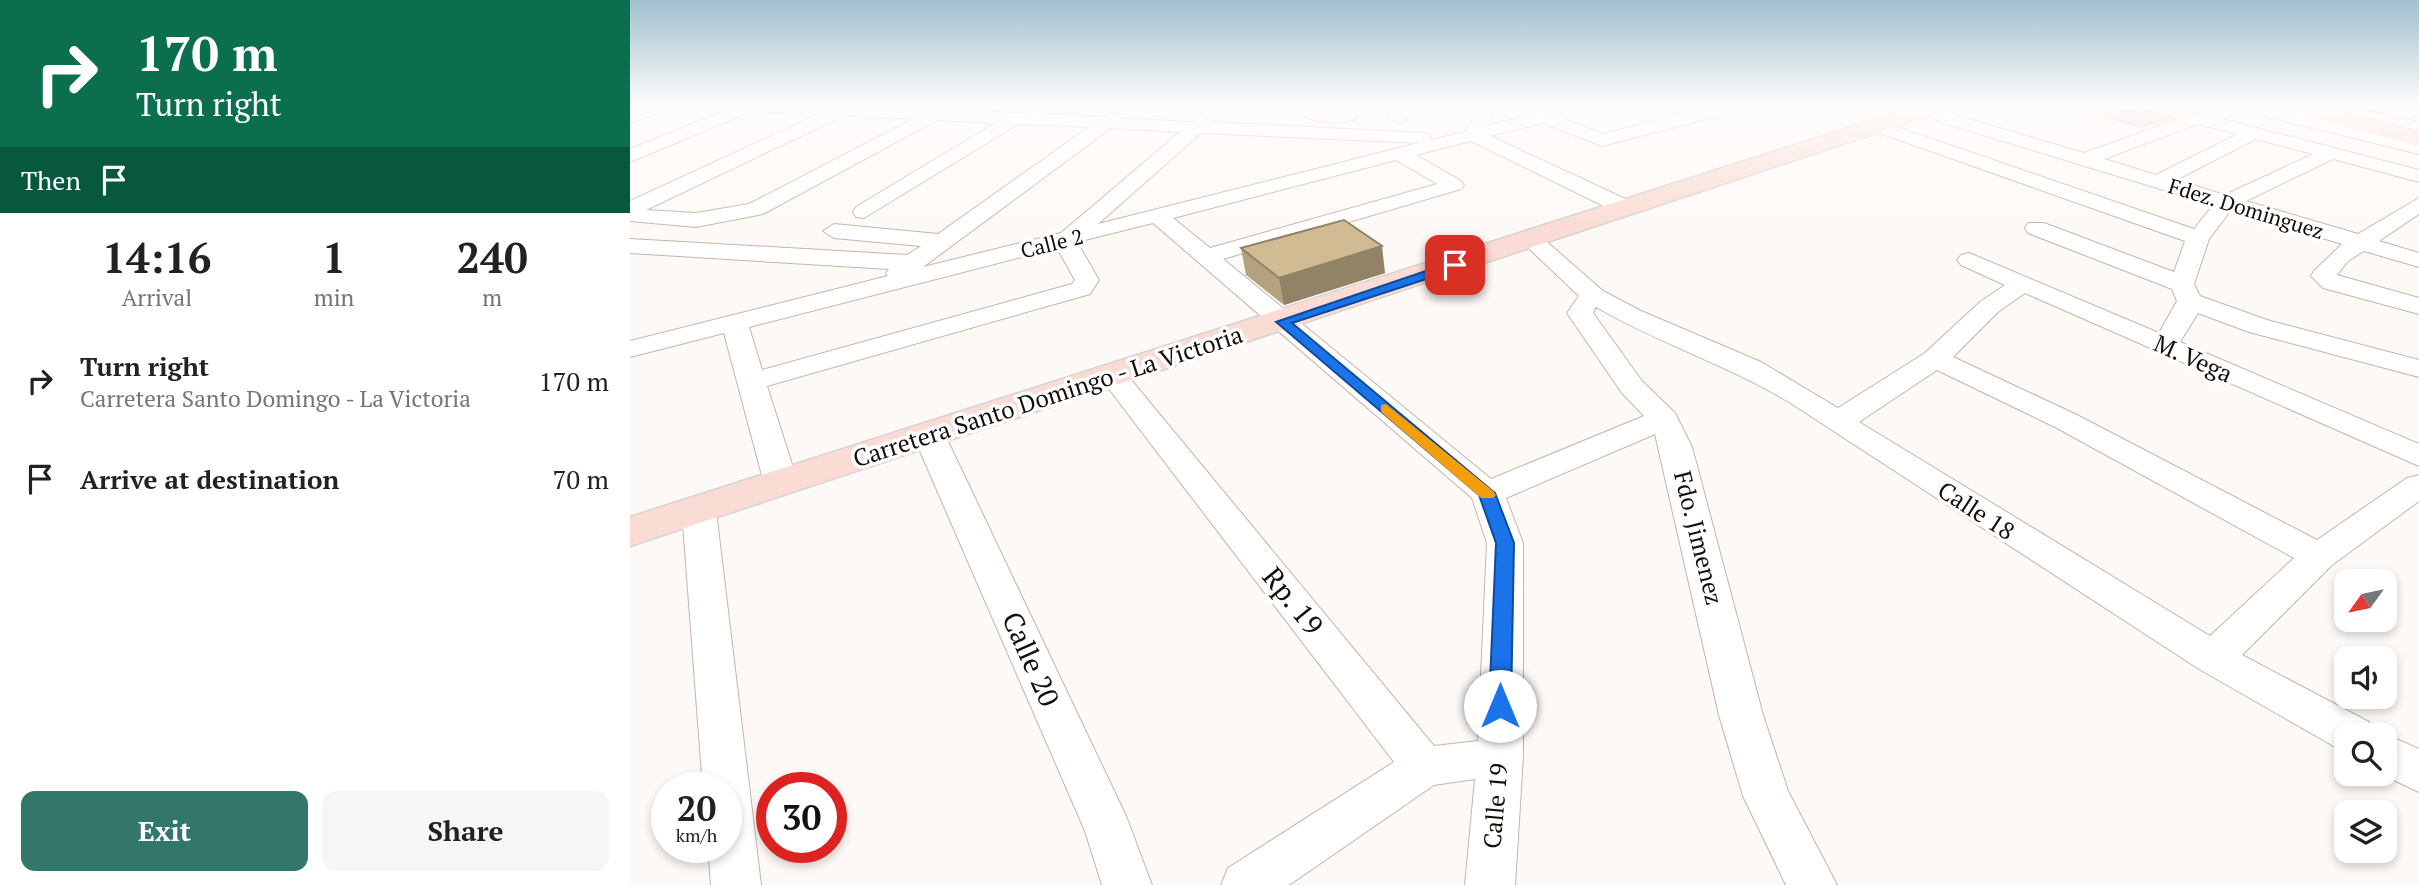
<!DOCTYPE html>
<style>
:root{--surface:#fff;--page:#f6f6f6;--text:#222;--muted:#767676;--accent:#33776b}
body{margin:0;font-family:"PT Serif",serif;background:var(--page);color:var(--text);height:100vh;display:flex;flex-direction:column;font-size:26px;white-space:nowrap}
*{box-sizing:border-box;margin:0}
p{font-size:23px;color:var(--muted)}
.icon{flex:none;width:38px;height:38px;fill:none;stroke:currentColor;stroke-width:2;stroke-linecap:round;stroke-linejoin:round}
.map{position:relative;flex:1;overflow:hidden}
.side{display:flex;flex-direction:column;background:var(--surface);width:630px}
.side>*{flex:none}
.hud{background:#0b6e4f;color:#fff;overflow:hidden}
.needle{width:46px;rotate:237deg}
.fabs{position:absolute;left:1704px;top:569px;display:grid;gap:14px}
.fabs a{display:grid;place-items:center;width:63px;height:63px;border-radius:14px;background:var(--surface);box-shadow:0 4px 10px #0003;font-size:35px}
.speed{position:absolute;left:21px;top:772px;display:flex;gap:14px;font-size:35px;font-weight:700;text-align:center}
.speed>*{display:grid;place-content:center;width:91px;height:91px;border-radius:50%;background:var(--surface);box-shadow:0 4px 10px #0003;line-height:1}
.speed small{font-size:18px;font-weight:400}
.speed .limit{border:10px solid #d22;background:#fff;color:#111}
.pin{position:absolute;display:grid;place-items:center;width:60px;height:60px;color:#fff;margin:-30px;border-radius:14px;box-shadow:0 4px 10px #0006}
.me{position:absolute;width:77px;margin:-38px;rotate:0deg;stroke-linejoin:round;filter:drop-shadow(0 0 5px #0008)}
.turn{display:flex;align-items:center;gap:24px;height:147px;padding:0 21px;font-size:32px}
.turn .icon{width:91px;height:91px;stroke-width:2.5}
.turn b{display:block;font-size:49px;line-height:60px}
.then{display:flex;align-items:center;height:66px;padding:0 21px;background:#0003;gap:14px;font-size:26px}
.eta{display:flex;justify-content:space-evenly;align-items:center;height:119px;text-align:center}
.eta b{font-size:42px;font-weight:700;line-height:49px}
.primary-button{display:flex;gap:14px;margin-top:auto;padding:14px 21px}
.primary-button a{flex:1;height:80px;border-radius:14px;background:var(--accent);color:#fff;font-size:28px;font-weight:700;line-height:80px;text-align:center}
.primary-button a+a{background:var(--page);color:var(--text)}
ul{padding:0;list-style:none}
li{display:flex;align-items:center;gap:21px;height:98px;padding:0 21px}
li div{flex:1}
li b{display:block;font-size:26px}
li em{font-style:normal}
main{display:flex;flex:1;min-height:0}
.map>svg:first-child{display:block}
.built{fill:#feede1}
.green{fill:#e7bcc2}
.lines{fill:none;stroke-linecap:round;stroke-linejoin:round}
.minor-casing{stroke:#c8b4a6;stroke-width:2}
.major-casing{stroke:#d5d4d3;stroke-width:3}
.minor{fill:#fff;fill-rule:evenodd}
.major{fill:#fadcd4;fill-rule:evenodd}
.wall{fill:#b4a17e}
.shaded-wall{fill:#928367}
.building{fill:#d1bb93;stroke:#928367;stroke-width:2}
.route{fill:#1a73e8;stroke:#114b97;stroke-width:2}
.slow{fill:#f59e0b}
.labels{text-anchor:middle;stroke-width:7;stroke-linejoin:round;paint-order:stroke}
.far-street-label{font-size:21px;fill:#150f0a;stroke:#fff}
.street-label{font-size:24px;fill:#150f0a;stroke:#fff}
.near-street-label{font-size:28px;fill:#150f0a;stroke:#fff}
</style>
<main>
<section class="side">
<div class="hud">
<div class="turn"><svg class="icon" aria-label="right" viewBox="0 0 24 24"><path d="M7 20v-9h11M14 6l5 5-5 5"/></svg><div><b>170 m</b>Turn right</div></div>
<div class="then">Then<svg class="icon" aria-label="arrive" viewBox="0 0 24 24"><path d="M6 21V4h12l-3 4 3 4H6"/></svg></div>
</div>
<div class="eta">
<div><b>14:16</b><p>Arrival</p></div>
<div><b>1</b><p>min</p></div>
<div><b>240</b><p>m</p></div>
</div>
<ul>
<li><svg class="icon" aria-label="right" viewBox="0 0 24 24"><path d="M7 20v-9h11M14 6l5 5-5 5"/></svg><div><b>Turn right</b><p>Carretera Santo Domingo - La Victoria</p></div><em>170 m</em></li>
<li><svg class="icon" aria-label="arrive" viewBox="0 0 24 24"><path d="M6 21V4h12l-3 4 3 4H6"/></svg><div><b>Arrive at destination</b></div><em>70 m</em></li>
</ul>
<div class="primary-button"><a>Exit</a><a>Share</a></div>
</section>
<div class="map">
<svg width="1789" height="885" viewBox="0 0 1789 885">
<rect width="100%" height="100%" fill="#fdf9f6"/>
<path class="built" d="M 1389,104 L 1590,104 L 1513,130 L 1470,118 Z"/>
<path class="green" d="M 1509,106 L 1547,117 L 1511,128 L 1472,117 Z"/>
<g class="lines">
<g class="minor-casing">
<g id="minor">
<path d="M 22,104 L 47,104 L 0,124 L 0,113 Z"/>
<path d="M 79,104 L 202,104 L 473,117 L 482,114 L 490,118 L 562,122 L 582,104 L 601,104 L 582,122 L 793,133 L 799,134 L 801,140 L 835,132 L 852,104 L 869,104 L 856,126 L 944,104 L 974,104 L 932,118 L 973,134 L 1091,104 L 1121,104 L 1119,108 L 972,146 L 913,123 L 860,136 L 1004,203 L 1007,208 L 1004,213 L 988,213 L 841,141 L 786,155 L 831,181 L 834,185 L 831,189 L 593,259 L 861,479 L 1014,416 L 992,393 L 937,313 L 949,296 L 890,240 L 901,233 L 909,235 L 973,291 L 1011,311 L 1131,362 L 1208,408 L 1295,353 L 1350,302 L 1375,285 L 1331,265 L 1327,260 L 1331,255 L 1339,253 L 1529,333 L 1547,301 L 1542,289 L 1398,233 L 1395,228 L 1398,223 L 1414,223 L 1544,272 L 1555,241 L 1241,130 L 1238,126 L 1247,121 L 1253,122 L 1564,229 L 1583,205 L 1310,122 L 1276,104 L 1299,104 L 1322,114 L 1454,153 L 1585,106 L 1594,111 L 1584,117 L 1789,170 L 1789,182 L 1703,159 L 1616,201 L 1728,234 L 1789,198 L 1789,214 L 1749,241 L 1789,253 L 1789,267 L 1734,251 L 1718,261 L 1707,275 L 1789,298 L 1789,314 L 1693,288 L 1681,276 L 1684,271 L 1712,244 L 1601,210 L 1579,239 L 1564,284 L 1570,296 L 1637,320 L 1789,360 L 1789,377 L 1619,332 L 1568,313 L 1550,342 L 1789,444 L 1789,466 L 1395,293 L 1368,312 L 1323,357 L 1447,415 L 1687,540 L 1777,478 L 1789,475 L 1789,501 L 1702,565 L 1612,655 L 1739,722 L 1745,735 L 1717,735 L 1717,751 L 1707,748 L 1569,669 L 1159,402 C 1097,365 1028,343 966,307 L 963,313 L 1012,381 L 1045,413 L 1062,447 L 1133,715 L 1158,791 L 1207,885 L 1156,885 L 1113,796 L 1089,715 L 1025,434 L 876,498 L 893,543 L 893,757 L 885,885 L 835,885 L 845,779 L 804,785 L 659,885 L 591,885 L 598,868 L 764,762 L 469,376 L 473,370 L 483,367 L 493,370 L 804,746 L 848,741 L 857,543 L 842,498 L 523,223 L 447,242 L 469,280 L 460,294 L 137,386 L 168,483 L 163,490 L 151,493 L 139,490 L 134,483 L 94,333 L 0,357 L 0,341 L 258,276 L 256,273 L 259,269 L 0,253 L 0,239 L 277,255 L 291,246 L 204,238 L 193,231 L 204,224 L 308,234 L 459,127 L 388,124 L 234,218 L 226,217 L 223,212 L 226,207 L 365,123 L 307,120 L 133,214 L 66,227 L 0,221 L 0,201 L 189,114 L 122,111 L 0,162 L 0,149 L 97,110 ZM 215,115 L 283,119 L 119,204 L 66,213 L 16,210 ZM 1568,124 L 1608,134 L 1526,175 L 1474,159 ZM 481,128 L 550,132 L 431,233 L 293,267 ZM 571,133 L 789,143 L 468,224 ZM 1626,139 L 1683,154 L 1595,195 L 1546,180 ZM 766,160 L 807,184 L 580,248 L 543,218 ZM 427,248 L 445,280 L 442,284 L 132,370 L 119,327 ZM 1307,370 L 1425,427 L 1664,558 L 1580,636 L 1229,422 Z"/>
<path d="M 679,104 L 697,104 L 693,110 L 721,111 L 730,116 C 720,126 681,124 672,113 Z"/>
<path d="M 767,104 L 784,104 L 773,122 L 767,123 L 758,118 Z"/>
<path d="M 1599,104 L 1630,104 L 1789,142 L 1789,154 L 1601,108 Z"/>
<path d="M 1728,104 L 1761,104 L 1789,111 L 1789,121 L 1730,108 Z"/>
<path d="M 299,426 L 310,428 L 315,435 L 496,816 L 522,885 L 472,885 L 455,831 L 283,435 L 288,428 Z"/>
<path d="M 69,500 L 81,503 L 86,511 L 131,885 L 81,885 L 78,847 L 96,847 L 96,788 L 73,788 L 52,511 L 57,503 Z"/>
<path d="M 1755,734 L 1789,749 L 1789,792 L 1751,774 L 1755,774 L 1755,735 L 1753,735 Z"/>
</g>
</g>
<g class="major-casing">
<g id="major">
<path d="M 1293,104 L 1325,104 L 1322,108 L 0,546 L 0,517 Z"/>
<path d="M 1644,104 L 1680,104 L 1789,132 L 1789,146 L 1647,108 Z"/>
</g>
</g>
<use href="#minor" class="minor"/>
<use href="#major" class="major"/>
</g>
<g class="wall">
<path d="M 1443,104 L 1472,104 L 1457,109 Z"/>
<path d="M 611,248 L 755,273 L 654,305 L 616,275 Z"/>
</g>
<g class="shaded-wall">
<path d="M 1459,104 L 1472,104 L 1457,109 Z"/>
<path d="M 752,246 L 755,273 L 654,305 L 649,278 Z"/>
</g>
<path class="building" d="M 714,220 L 752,246 L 649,278 L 611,248 Z"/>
<linearGradient id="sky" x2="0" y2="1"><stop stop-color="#a0c1ce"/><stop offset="0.46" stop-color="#fefcfb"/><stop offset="1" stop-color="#fefcfb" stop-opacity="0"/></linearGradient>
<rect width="1789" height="228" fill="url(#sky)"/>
<path class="route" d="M 825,261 L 830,262 L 830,268 L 662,323 L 865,493 L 884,543 L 881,706 L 878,712 L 870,715 L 863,712 L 859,706 L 866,543 L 849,495 L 646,322 Z"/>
<path class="slow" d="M 756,404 L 863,491 L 866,495 L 863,498 L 851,498 L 751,412 L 751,405 Z"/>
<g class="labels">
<g class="far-street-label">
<text transform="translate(1616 209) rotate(17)" y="7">Fdez. Dominguez</text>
<text transform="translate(422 244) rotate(-14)" y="7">Calle 2</text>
</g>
<g class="street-label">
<text transform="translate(1563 359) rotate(24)" y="8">M. Vega</text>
<text transform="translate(418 397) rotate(-18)" y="8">Carretera Santo Domingo - La Victoria</text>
<text transform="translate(1346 511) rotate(33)" y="8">Calle 18</text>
<text transform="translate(1068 538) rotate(76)" y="8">Fdo. Jimenez</text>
<text transform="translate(866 806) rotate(-85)" y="8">Calle 19</text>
</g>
<g class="near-street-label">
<text transform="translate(663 601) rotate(51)" y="10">Rp. 19</text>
<text transform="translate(401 659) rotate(66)" y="10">Calle 20</text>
</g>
</g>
</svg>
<div class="fabs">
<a><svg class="needle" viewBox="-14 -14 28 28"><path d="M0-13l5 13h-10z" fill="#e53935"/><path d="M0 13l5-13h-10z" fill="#767676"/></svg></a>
<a><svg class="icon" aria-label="sound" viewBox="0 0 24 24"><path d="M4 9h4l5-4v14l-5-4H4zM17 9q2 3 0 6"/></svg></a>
<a><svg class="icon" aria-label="search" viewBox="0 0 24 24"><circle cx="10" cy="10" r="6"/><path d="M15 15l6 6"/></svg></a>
<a><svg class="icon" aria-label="layers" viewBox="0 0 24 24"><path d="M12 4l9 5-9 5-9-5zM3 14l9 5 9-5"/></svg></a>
</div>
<div class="speed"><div>20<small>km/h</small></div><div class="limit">30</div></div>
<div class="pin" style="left:825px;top:265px;background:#d93025"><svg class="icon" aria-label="arrive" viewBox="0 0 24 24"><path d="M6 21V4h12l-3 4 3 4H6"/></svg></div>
<svg class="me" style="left:870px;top:706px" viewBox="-20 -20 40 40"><circle r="19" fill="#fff"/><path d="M0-13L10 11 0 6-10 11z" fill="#1a73e8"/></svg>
</div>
</main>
